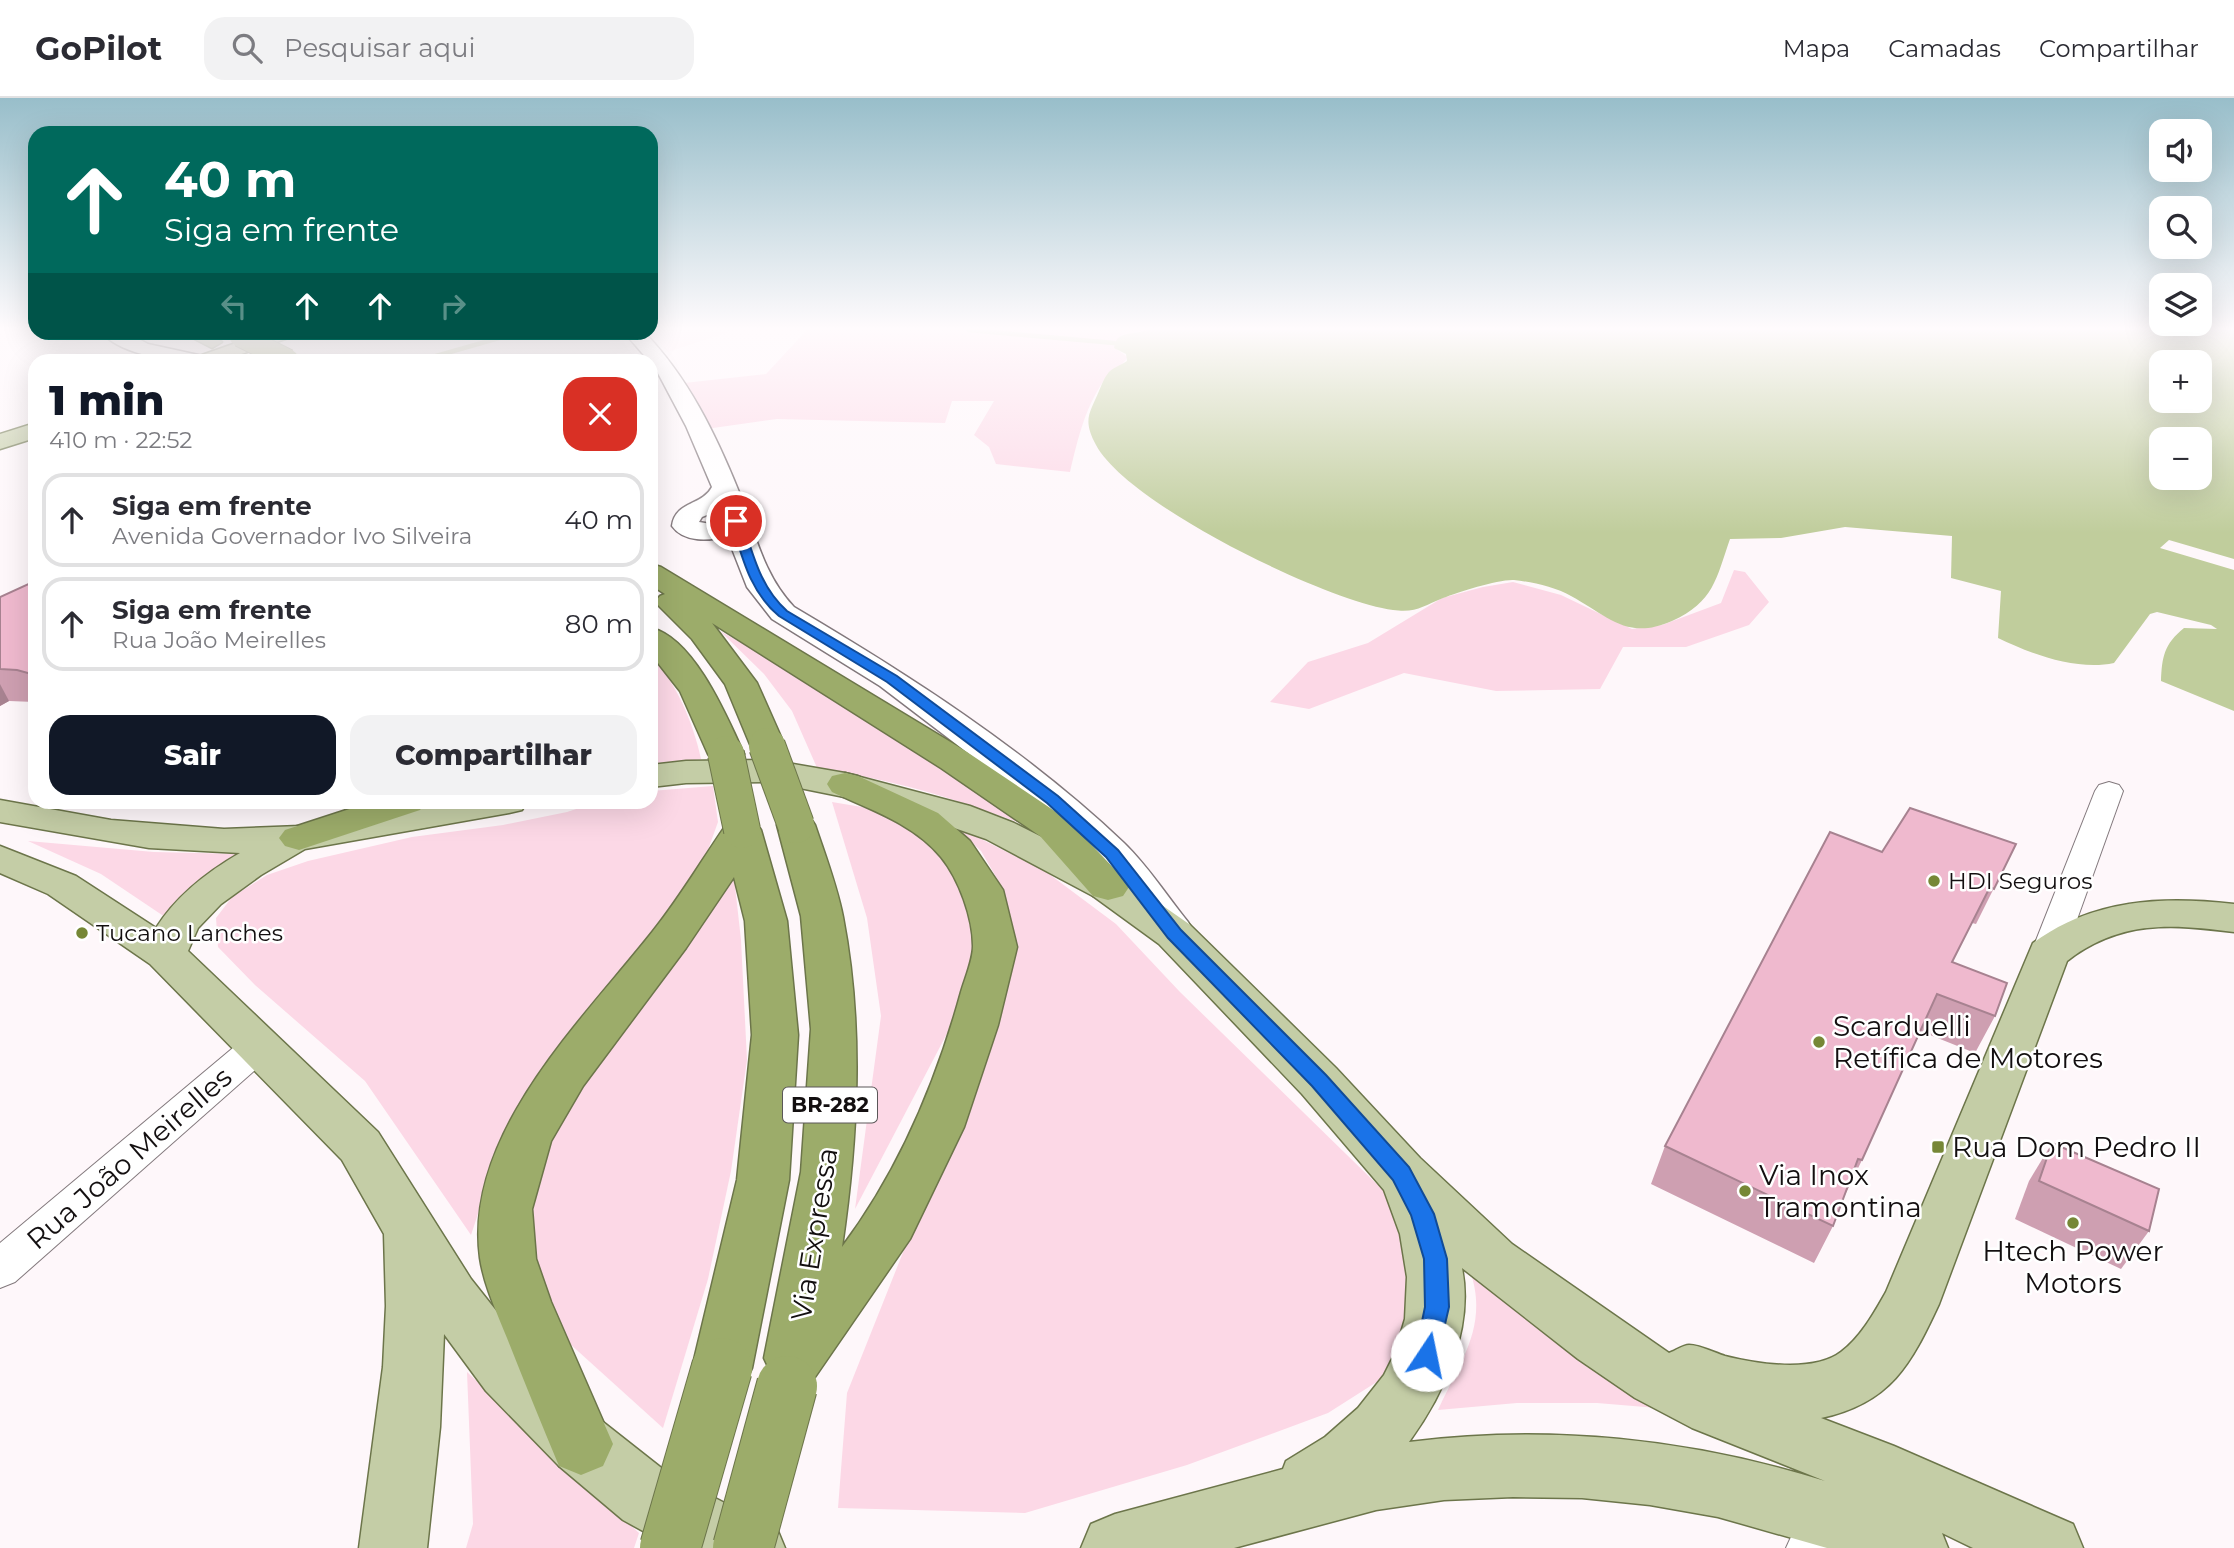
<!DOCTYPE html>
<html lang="pt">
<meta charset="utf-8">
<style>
:root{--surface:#fff;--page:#f2f2f3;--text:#2b2b33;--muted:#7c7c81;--line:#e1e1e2;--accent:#111827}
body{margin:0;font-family:Montserrat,sans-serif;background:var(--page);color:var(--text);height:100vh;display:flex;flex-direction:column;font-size:26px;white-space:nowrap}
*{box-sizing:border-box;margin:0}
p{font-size:23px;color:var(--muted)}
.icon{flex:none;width:38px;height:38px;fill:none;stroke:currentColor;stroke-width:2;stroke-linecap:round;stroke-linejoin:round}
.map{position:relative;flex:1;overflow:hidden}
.side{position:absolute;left:28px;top:256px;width:630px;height:455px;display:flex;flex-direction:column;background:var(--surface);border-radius:21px;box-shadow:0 7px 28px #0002}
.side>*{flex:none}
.hud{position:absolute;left:28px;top:28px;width:630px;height:214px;border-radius:21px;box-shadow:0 7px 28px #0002;background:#00695c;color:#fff;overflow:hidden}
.tools{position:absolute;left:2149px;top:21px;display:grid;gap:14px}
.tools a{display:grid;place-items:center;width:63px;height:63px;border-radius:14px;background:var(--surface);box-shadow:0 7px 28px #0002;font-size:35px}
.pin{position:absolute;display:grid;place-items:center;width:60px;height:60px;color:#fff;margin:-30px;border:4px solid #fff;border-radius:50%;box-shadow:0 2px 7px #0007}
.me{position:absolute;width:77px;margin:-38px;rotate:11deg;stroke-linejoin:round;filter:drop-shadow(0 0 5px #0008)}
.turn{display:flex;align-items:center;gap:24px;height:147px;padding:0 21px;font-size:32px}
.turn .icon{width:91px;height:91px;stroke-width:2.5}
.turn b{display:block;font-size:49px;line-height:60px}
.lanes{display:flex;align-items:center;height:66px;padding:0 21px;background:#0003;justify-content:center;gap:35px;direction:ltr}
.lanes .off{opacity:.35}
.round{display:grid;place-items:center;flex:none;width:74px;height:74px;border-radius:21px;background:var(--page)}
.summary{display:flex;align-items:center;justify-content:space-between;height:119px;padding:0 21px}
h1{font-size:42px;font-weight:800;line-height:52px;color:var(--accent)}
.primary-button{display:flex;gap:14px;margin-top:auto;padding:14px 21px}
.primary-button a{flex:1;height:80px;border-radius:21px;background:var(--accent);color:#fff;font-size:28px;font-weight:800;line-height:80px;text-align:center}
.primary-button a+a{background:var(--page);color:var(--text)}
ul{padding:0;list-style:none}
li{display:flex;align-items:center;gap:21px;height:94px;margin:0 14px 10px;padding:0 7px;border:4px solid var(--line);border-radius:21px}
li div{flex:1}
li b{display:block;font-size:26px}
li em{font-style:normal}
header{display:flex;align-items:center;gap:42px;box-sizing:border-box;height:98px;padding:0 35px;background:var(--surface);border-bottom:2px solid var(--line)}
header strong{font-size:33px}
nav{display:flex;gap:38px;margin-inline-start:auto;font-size:24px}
.search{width:490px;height:63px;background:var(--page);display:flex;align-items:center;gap:18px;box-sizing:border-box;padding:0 24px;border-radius:21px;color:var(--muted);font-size:26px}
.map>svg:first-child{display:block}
.built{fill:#fce9f0}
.green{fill:#fcd8e6}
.water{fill:#c0cd9c;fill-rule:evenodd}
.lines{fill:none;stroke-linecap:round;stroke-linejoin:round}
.stream{stroke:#c0cd9c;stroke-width:4.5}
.minor-casing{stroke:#82787c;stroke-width:2}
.secondary-casing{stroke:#82787c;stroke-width:3}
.primary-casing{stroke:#6c754a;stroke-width:3}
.motorway-casing{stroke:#6c754a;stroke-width:3}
.minor{fill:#fff;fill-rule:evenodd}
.secondary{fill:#fff;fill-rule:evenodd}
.primary{fill:#c4cda6;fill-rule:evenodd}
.motorway{fill:#9cac6a;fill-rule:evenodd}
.motorway-bridge-far2-casing{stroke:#6c754a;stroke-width:23;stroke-linecap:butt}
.motorway-bridge-far1-casing{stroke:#6c754a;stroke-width:38;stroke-linecap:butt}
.motorway-bridge-casing{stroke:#6c754a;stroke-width:62;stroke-linecap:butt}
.motorway-bridge-far2{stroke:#9cac6a;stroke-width:21}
.motorway-bridge-far1{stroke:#9cac6a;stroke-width:36}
.motorway-bridge{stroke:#9cac6a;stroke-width:60}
.wall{fill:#ce9fb1}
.shaded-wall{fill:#a78290}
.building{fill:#efb9ce;stroke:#a78290;stroke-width:2}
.route{fill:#1a73e8;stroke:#114b97;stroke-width:2}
.poi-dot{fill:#768736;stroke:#fff;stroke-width:2.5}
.labels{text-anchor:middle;stroke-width:5;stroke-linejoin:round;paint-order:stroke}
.shield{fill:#fff;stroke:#5a5758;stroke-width:2}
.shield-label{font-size:21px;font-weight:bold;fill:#130f10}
.poi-label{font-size:23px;fill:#130f10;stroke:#fff;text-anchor:start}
.near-poi-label{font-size:28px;fill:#130f10;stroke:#fff;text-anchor:start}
.near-street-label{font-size:28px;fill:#130f10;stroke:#fff}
</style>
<header>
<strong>GoPilot</strong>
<div class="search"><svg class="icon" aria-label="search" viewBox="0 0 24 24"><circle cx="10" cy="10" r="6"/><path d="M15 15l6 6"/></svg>Pesquisar aqui</div>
<nav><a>Mapa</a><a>Camadas</a><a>Compartilhar</a></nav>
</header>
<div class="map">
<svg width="2234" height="1450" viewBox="0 0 2234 1450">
<rect width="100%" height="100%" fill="#fef7fa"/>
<path class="built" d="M 651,232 L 735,232 L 668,254 L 650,235 Z"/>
<g class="green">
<path d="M 807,232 L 1147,232 L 1123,236 L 1114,249 L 1127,259 C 1124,268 1114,269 1108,277 C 1086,305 1078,340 1070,374 L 996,366 L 989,349 L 974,337 L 994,303 L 952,303 L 945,325 L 777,321 L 706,331 L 684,285 L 766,276 Z"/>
<path d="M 1734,472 L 1745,474 L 1769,504 L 1749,527 L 1686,549 L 1623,549 L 1600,591 L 1496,593 L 1404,575 L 1309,611 L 1270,604 L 1308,564 L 1368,545 L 1442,500 L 1483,489 L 1513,484 L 1561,497 L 1632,531 L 1662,527 L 1721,505 Z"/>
<path d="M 720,533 L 788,571 L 1036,731 C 964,704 895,680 818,672 L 792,613 L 764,576 Z"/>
<path d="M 651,556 C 677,588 692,621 701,661 L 651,668 Z"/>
<path d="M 713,688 L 718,724 L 704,763 L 674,811 L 501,1046 L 471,1137 L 365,983 L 255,887 L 218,849 L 216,820 L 232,799 L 267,777 L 308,763 L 412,739 L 503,727 L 567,714 L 598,704 L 651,704 L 651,693 Z"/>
<path d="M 832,704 L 868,710 L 899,724 L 943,758 L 970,796 L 980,844 L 953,924 L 855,1111 L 881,918 L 867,820 Z"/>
<path d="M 953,727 L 1045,773 L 1116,826 L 1180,894 L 1390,1099 L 1424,1213 L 1383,1280 L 1328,1315 L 1187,1367 L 1025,1415 L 838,1410 L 847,1295 L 994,926 L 1012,850 L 1002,789 L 981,753 Z"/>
<path d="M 28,743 L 154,754 L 241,756 C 212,772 186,793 165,819 L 101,776 Z"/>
<path d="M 734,779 L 741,842 L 747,962 L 731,1073 L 708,1181 L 663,1330 L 569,1245 L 526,1163 L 528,1078 L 566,997 Z"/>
<path d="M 1469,1170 L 1532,1225 L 1602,1276 L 1657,1310 L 1597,1305 L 1517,1305 L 1438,1312 C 1461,1262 1490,1226 1469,1170 Z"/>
<path d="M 467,1274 L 639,1435 L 634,1450 L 466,1450 L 473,1426 Z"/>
</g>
<path class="water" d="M 1147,232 L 2234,232 L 2234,461 L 2169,442 L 2160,450 L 2234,472 L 2234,613 L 2161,583 C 2162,559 2164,546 2184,530 L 2217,531 L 2211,527 L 2157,514 L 2150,516 L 2114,565 C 2077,573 2031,556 1998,540 L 2001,493 L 1951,480 L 1952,438 L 1845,429 L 1781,440 L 1730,441 C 1716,481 1714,504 1672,523 C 1627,543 1608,518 1571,498 C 1555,489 1532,484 1514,482 C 1499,481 1459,494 1443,500 C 1423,508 1417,515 1393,512 C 1326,503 1128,407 1096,347 C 1082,321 1090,315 1099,293 C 1102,286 1104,280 1109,274 C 1114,269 1121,267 1127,263 L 1126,256 L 1114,250 C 1116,232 1134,237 1147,232 ZM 2161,264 L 2200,264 L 2200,303 L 2161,303 ZM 2161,341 L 2200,341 L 2200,380 L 2161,380 Z"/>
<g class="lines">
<g class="stream">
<path d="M 969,232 L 1114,245"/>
<path d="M 422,262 L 520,234"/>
</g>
<g class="minor-casing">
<g id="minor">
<path d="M 2109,684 L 2119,687 L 2123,693 L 2065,855 L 2060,863 L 2048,866 L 2036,863 L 2031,855 L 2095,693 L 2099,687 Z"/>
<path d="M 259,935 L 272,939 L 277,948 L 272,957 L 15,1184 L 0,1190 L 0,1145 L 246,939 Z"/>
<path d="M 1828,1389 L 1846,1397 L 1854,1415 L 1839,1450 L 1786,1450 L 1810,1397 Z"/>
</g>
</g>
<g class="secondary-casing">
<g id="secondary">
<path d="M 101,234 L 126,234 L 148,246 L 203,258 L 206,262 C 176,265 122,258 101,234 Z"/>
<path d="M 624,234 L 644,234 C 688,279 716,337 739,394 C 755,434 763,477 794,509 C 909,577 1026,652 1124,745 C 1148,768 1167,798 1188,824 L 1194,834 L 1188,844 L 1173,848 L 1158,844 L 1098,765 L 1040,710 L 880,588 L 772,521 L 747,489 L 727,438 C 710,443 684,445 672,428 C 675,403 702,408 712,389 L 686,328 L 651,262 L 648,262 ZM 719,412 L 721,421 L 711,426 L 699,424 L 702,419 Z"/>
</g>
</g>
<g class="primary-casing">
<g id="primary">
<path d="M 267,234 L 296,234 L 294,238 L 224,262 L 196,262 L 199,258 Z"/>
<path d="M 35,325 L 35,340 L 0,351 L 0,336 Z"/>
<path d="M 770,662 L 845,675 L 970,708 L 1014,725 L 1123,780 L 1189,826 L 1336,970 L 1420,1060 L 1512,1146 L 1669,1255 C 1675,1253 1683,1247 1689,1247 C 1700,1247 1715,1255 1725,1258 C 1756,1266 1814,1275 1841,1254 C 1861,1239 1874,1215 1886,1194 L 2033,845 C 2093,801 2162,798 2234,806 L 2234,834 C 2171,826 2120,822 2067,863 L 1939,1206 C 1911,1266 1891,1305 1821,1320 L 1894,1348 L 2073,1426 L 2083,1450 L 1973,1450 L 1942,1435 L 1948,1450 L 1827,1450 L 1718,1419 L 1650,1407 L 1582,1400 L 1513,1399 L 1444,1402 L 1376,1412 L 1234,1450 L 1081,1450 L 1091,1426 L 1115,1416 L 1283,1371 L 1286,1363 L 1325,1339 L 1358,1310 L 1384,1277 L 1395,1255 L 1405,1221 L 1407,1179 L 1400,1136 L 1384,1092 L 1302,996 L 1159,846 L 1093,798 L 986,741 L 894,709 L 770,684 L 686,685 L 651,689 L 651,667 L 686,663 ZM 1462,1170 L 1578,1261 L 1635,1300 L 1692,1330 L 1825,1383 C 1691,1341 1549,1326 1409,1344 C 1444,1296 1474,1231 1462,1170 Z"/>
<path d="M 0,702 L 111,722 L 224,731 L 300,728 L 450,704 L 527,704 L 522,712 L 509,715 L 305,751 L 261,777 L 221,806 L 198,830 L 188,853 L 378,1034 L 471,1181 L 528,1253 L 603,1324 L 669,1376 L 738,1412 L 775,1426 L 785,1450 L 674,1450 L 623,1422 L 559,1368 L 486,1293 L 444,1236 L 440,1329 L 427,1450 L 359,1450 L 383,1269 L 386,1208 L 384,1136 L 342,1062 L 150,866 L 48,796 L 0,775 L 0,748 L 76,778 L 156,830 C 177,797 207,774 240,755 L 149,750 L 0,724 Z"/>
</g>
</g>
<g class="motorway-casing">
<g id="motorway">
<path d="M 181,234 L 207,234 L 222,244 L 212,250 Z"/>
<path d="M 651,466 L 661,469 L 967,654 L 1068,722 L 1123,780 L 1129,789 L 1123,798 L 1108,802 L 1093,798 L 1040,738 L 941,670 L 712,525 L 757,585 L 785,648 L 780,656 L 767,659 L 754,656 L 725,586 L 692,541 L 655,504 L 660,498 L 665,496 L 651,487 Z"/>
<path d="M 651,530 C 694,540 727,619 744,656 L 739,664 L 726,667 L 713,664 L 708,656 L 680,593 L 651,556 Z"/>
<path d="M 845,675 L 858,678 L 938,715 L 970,743 L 1003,792 L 1017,849 L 998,927 L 964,1029 L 910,1141 L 815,1279 L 794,1287 L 773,1279 L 764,1260 L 801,1074 L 811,931 L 801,818 L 777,727 L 782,719 L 796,715 L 810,719 L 815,727 C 825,757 837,788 843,819 C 864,928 858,1040 842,1149 C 899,1073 936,985 961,894 C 965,880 973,862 973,848 C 973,820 959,781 941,759 C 914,726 869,711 832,694 L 827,686 L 832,678 Z"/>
<path d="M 371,704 L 426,704 L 420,712 L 299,752 L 285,748 L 279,740 L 285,732 Z"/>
<path d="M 742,720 L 756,724 L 761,732 L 787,823 L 798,937 L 789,1082 L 752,1270 L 743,1290 L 722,1298 L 701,1290 L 692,1270 L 737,1082 L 752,937 L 745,823 L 734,779 L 686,850 L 583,988 L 551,1043 L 532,1111 L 536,1161 L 551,1204 L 613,1346 L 603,1368 L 581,1377 L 559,1368 C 541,1325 524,1283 507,1240 C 497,1215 484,1187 480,1160 C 463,1036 583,922 653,833 C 681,798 703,760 728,724 Z"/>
</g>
</g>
<use href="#minor" class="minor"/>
<use href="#secondary" class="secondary"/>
<use href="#primary" class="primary"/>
<use href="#motorway" class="motorway"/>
<g class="motorway-bridge-far2-casing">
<path id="motorway-bridge-far2" d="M 240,238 L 288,262"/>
</g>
<g class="motorway-bridge-far1-casing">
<g id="motorway-bridge-far1">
<path d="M 767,648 L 796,727"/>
<path d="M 726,656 L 742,732"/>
</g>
</g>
<g class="motorway-bridge-casing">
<g id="motorway-bridge">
<path d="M 670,1450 L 722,1270"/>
<path d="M 743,1450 L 787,1288"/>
</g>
</g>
<use href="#motorway-bridge-far2" class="motorway-bridge-far2"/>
<use href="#motorway-bridge-far1" class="motorway-bridge-far1"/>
<use href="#motorway-bridge" class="motorway-bridge"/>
</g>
<g class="wall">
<path d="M 35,483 L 35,604 L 9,603 L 0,608 L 0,499 Z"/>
<path d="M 2016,746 L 1976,826 L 1972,825 L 1952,864 L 1995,918 L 1975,955 L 1920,933 L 1862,1062 L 1844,1099 L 1833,1128 L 1814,1165 L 1651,1086 L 1665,1048 L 1882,754 Z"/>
<path d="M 2052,1045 L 2149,1133 L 2121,1171 L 2015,1121 L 2029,1083 Z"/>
</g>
<path class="shaded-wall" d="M 0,586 L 9,603 L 0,608 Z"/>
<g class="building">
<path d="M 35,483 L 35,577 L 17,572 L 0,571 L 0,499 Z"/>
<path d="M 1910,710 L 2016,746 L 1994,791 L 1990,789 L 1952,864 L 2007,885 L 1995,918 L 1937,896 L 1862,1062 L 1858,1061 L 1833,1128 L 1665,1048 L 1830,734 L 1882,754 Z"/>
<path d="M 2052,1045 L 2159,1091 L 2149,1133 L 2039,1083 Z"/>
</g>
<linearGradient id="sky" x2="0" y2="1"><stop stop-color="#98beca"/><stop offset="0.53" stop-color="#fffbfd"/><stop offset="1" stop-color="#fffbfd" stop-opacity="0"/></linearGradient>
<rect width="2234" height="435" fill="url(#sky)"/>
<path class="route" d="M 732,420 L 742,423 C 753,456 760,489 787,513 L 897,578 L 1058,698 L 1118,752 L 1181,832 L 1326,977 L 1409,1069 L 1434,1116 L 1447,1161 L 1449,1209 L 1436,1265 L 1427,1268 L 1418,1265 L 1415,1257 L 1425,1209 L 1424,1161 L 1411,1117 L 1393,1082 L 1312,988 L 1168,840 L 1106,759 L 1047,705 L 887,584 L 779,518 C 749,493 742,458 731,423 Z"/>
<g class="poi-dot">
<circle cx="1934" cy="783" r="7"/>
<circle cx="82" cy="835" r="7"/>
<circle cx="1819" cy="944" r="7"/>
<rect x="1931" y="1042" width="14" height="14" rx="3.5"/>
<circle cx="1745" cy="1093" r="7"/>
<circle cx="2073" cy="1125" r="7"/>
</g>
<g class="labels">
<rect class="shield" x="783" y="989.5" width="94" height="35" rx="5"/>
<g class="shield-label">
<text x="830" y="1014">BR-282</text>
</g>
<g class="poi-label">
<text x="1948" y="791">HDI Seguros</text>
<text x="96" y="843">Tucano Lanches</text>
</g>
<g class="near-poi-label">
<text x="1833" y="938">Scarduelli<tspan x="1833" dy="32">Retífica de Motores</tspan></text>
<text x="1952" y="1059">Rua Dom Pedro II</text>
<text x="1759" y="1087">Via Inox<tspan x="1759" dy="32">Tramontina</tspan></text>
<text x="2073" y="1163" text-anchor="middle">Htech Power<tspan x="2073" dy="32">Motors</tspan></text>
</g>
<g class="near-street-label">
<text transform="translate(129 1060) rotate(-41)" y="10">Rua João Meirelles</text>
<text transform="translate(814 1136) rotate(-81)" y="10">Via Expressa</text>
</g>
</g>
</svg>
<div class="tools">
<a><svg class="icon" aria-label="sound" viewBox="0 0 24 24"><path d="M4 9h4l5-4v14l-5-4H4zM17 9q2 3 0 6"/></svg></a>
<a><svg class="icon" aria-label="search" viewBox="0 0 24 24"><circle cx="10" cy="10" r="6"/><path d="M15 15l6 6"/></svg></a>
<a><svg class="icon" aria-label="layers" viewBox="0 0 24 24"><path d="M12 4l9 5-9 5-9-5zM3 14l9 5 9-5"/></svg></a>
<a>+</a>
<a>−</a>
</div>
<div class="pin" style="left:736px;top:423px;background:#d93025"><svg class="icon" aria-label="arrive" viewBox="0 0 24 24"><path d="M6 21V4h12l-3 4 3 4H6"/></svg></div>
<svg class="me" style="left:1427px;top:1257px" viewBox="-20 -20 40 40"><circle r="19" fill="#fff"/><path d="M0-13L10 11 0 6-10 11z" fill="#1a73e8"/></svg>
<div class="hud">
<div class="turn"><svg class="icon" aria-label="ahead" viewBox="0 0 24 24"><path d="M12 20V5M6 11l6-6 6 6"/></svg><div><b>40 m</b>Siga em frente</div></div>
<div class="lanes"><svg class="icon off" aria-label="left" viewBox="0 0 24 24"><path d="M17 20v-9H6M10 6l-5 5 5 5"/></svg><svg class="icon" aria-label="ahead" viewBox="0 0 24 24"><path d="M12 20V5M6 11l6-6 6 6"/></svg><svg class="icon" aria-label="ahead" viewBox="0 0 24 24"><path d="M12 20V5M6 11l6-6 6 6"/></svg><svg class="icon off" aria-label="right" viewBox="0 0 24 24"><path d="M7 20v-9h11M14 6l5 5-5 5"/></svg></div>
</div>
<section class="side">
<div class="summary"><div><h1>1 min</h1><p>410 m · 22:52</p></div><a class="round" style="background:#d93025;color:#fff"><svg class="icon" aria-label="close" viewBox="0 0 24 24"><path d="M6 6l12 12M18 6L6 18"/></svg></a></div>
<ul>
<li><svg class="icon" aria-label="ahead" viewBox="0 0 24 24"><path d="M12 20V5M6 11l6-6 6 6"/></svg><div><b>Siga em frente</b><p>Avenida Governador Ivo Silveira</p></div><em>40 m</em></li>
<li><svg class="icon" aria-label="ahead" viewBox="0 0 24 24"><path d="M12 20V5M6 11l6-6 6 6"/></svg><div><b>Siga em frente</b><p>Rua João Meirelles</p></div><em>80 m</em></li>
</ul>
<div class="primary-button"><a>Sair</a><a>Compartilhar</a></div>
</section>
</div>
